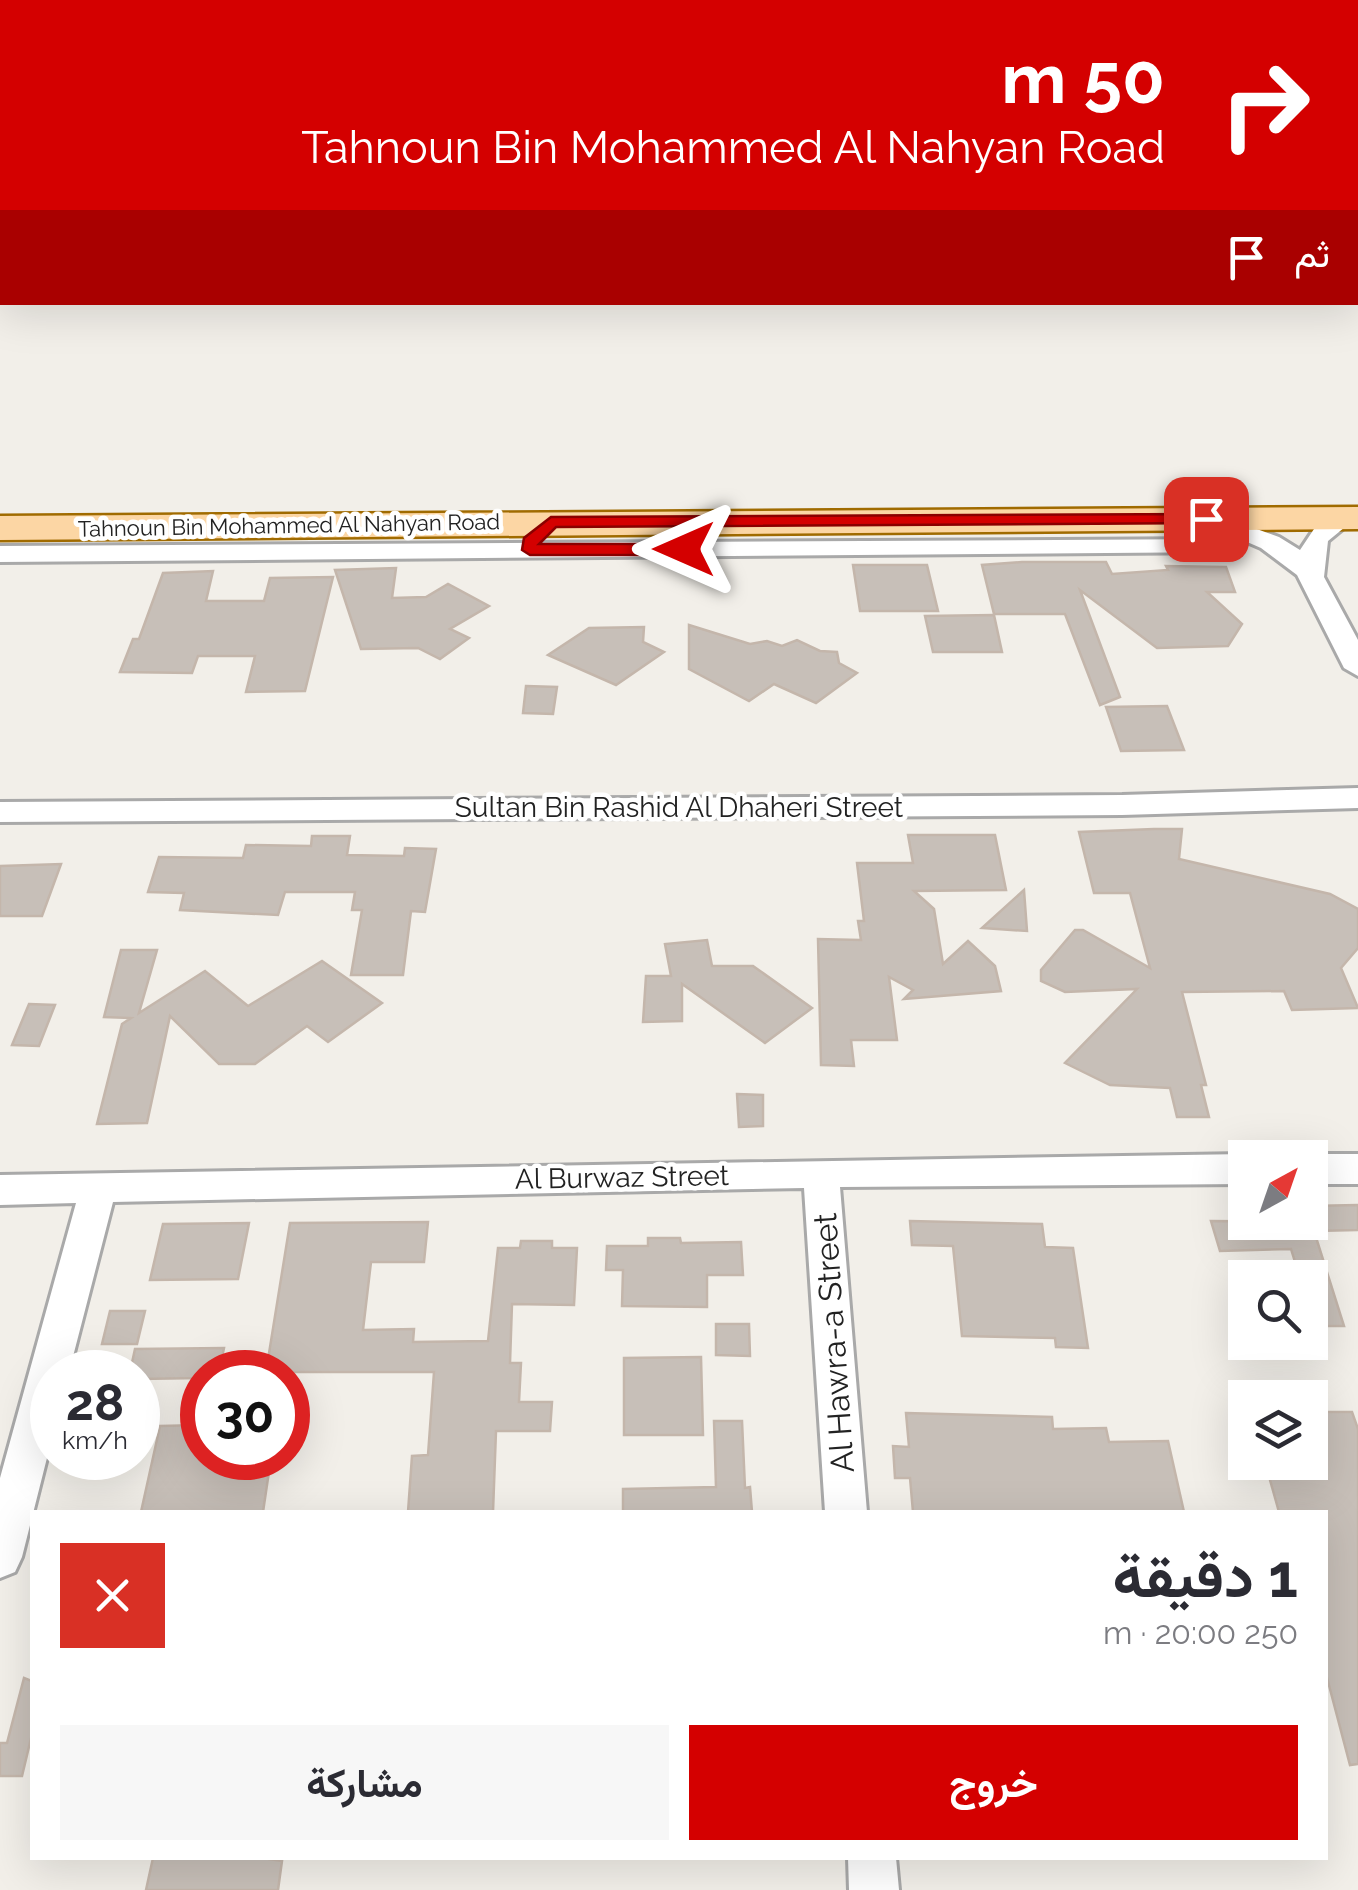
<!DOCTYPE html>
<html lang="ar">
<meta charset="utf-8">
<style>
:root{--surface:#fff;--page:#f7f7f7;--text:#2b2b33;--muted:#7c7c81;--accent:#d40000}
body{margin:0;font-family:Raleway,Vazirmatn,sans-serif;background:var(--page);color:var(--text);direction:rtl;height:100vh;display:flex;flex-direction:column;font-size:38px;white-space:nowrap}
*{box-sizing:border-box;margin:0}
p{font-size:32px;color:var(--muted)}
.icon{flex:none;width:55px;height:55px;fill:none;stroke:currentColor;stroke-width:2;stroke-linecap:round;stroke-linejoin:round}
.map{position:relative;flex:1;overflow:hidden;direction:ltr}
.details{position:absolute;left:30px;top:1510px;width:1298px;height:350px;display:flex;flex-direction:column;background:var(--surface);border-radius:0px;box-shadow:0 10px 40px #0002;direction:rtl}
.details>*{flex:none}
.banner{position:absolute;left:0px;top:0px;width:1360px;height:305px;box-shadow:0 10px 40px #0002;direction:rtl;background:#d40000;color:#fff;overflow:hidden}
.needle{width:65px;rotate:40deg}
.fabs{position:absolute;left:1228px;top:1140px;display:grid;gap:20px}
.fabs a{display:grid;place-items:center;width:100px;height:100px;border-radius:0px;background:var(--surface);box-shadow:0 10px 40px #0002;font-size:50px}
.speed{position:absolute;left:30px;top:1350px;display:flex;gap:20px;font-size:50px;font-weight:700;text-align:center}
.speed>*{display:grid;place-content:center;width:130px;height:130px;border-radius:50%;background:var(--surface);box-shadow:0 10px 40px #0002;line-height:1}
.speed small{font-size:25px;font-weight:400}
.speed .limit{border:15px solid #d22;background:#fff;color:#111}
.pin{position:absolute;display:grid;place-items:center;width:85px;height:85px;color:#fff;margin:-42px;border-radius:20px;box-shadow:0 5px 15px #0006}
.me{position:absolute;width:110px;margin:-55px;rotate:270deg;stroke-linejoin:round;filter:drop-shadow(0 0 8px #0008)}
.turn{display:flex;align-items:center;gap:35px;height:210px;padding:0 30px;font-size:45px}
.turn .icon{width:130px;height:130px;stroke-width:2.5}
.turn b{display:block;font-size:70px;line-height:85px}
.then{display:flex;align-items:center;height:95px;padding:0 30px;background:#0003;gap:20px;font-size:38px}
.round{display:grid;place-items:center;flex:none;width:105px;height:105px;border-radius:0px;background:var(--page)}
.overview{display:flex;align-items:center;justify-content:space-between;height:170px;padding:0 30px}
h1{font-size:60px;font-weight:700;line-height:75px}
.action{display:flex;gap:20px;margin-top:auto;padding:20px 30px}
.action a{flex:1;height:115px;border-radius:0px;background:var(--accent);color:#fff;font-size:40px;font-weight:700;line-height:115px;text-align:center}
.action a+a{background:var(--page);color:var(--text)}
.map>svg:first-child{display:block}
.building{fill:#c7bfb8;stroke:#c4b6ab;stroke-width:2.5}
.lines{fill:none;stroke-linecap:round;stroke-linejoin:round}
.lane-casing{stroke:#a9a9a9;stroke-width:5}
.street-casing{stroke:#a9a9a9;stroke-width:6}
.primary-casing{stroke:#a06b00;stroke-width:5}
.lane{fill:#fff;fill-rule:evenodd}
.street{fill:#fff;fill-rule:evenodd}
.primary{fill:#fcd6a4;fill-rule:evenodd}
.route{fill:#d40000;stroke:#8a0000;stroke-width:2.5}
.labels{text-anchor:middle;stroke-width:9;stroke-linejoin:round;paint-order:stroke}
.far-street-label{font-size:22px;fill:#222;stroke:#fff}
.street-label{font-size:28px;fill:#222;stroke:#fff}
.near-street-label{font-size:32px;fill:#222;stroke:#fff}
</style>
<div class="map">
<svg width="1358" height="1890" viewBox="0 0 1358 1890">
<rect width="100%" height="100%" fill="#f2efe9"/>
<g class="building">
<path d="M 1022,562 L 1106,562 L 1112,574 L 1168,570 L 1166,566 L 1226,567 L 1235,592 L 1207,592 L 1242,624 L 1228,646 L 1157,648 L 1080,590 L 1120,697 L 1100,705 L 1065,614 L 994,614 L 982,565 Z"/>
<path d="M 853,565 L 927,565 L 938,611 L 860,611 Z"/>
<path d="M 396,568 L 392,598 L 426,597 L 448,584 L 489,606 L 450,629 L 469,638 L 440,659 L 418,648 L 361,649 L 335,570 Z"/>
<path d="M 213,571 L 206,601 L 264,601 L 270,578 L 333,577 L 305,691 L 246,692 L 255,656 L 198,656 L 192,673 L 120,672 L 133,639 L 139,639 L 163,573 Z"/>
<path d="M 994,615 L 1002,652 L 933,652 L 925,616 Z"/>
<path d="M 689,625 L 750,644 L 767,641 L 782,646 L 797,640 L 820,651 L 837,652 L 839,663 L 857,673 L 816,703 L 774,684 L 749,701 L 689,669 Z"/>
<path d="M 644,627 L 643,642 L 664,652 L 616,685 L 548,655 L 589,628 Z"/>
<path d="M 526,686 L 557,687 L 553,714 L 523,713 Z"/>
<path d="M 1167,706 L 1184,750 L 1121,751 L 1106,707 Z"/>
<path d="M 1154,829 L 1182,829 L 1179,859 L 1330,894 L 1358,909 L 1358,948 L 1341,968 L 1358,1008 L 1292,1010 L 1284,991 L 1182,992 L 1206,1085 L 1201,1085 L 1209,1117 L 1177,1117 L 1170,1088 L 1110,1085 L 1065,1063 L 1137,989 L 1065,992 L 1041,981 L 1041,970 L 1075,930 L 1083,930 L 1150,968 L 1130,893 L 1094,893 L 1079,832 Z"/>
<path d="M 908,835 L 995,835 L 1006,890 L 914,891 L 934,909 L 943,964 L 968,941 L 995,966 L 1001,991 L 904,999 L 913,990 L 889,977 L 897,1040 L 851,1040 L 854,1066 L 821,1065 L 818,939 L 861,940 L 858,921 L 864,921 L 857,863 L 913,863 Z"/>
<path d="M 312,836 L 350,836 L 347,855 L 404,856 L 405,848 L 436,849 L 425,912 L 411,911 L 403,975 L 351,975 L 362,910 L 352,910 L 355,892 L 285,892 L 278,915 L 180,910 L 184,893 L 148,892 L 159,857 L 243,858 L 246,845 L 311,846 Z"/>
<path d="M 61,864 L 42,916 L 0,916 L 0,866 Z"/>
<path d="M 1024,890 L 1027,931 L 982,928 Z"/>
<path d="M 707,940 L 712,966 L 753,966 L 812,1008 L 765,1043 L 682,984 L 682,1021 L 643,1022 L 646,976 L 671,976 L 665,944 Z"/>
<path d="M 121,950 L 157,950 L 139,1013 L 205,971 L 248,1006 L 322,961 L 382,1003 L 328,1042 L 307,1026 L 255,1064 L 219,1064 L 170,1016 L 147,1123 L 97,1124 L 122,1024 L 131,1018 L 104,1017 Z"/>
<path d="M 29,1004 L 55,1005 L 39,1046 L 12,1045 Z"/>
<path d="M 737,1094 L 763,1095 L 763,1126 L 739,1127 Z"/>
<path d="M 1358,1205 L 1358,1230 L 1314,1231 L 1344,1326 L 1315,1326 L 1310,1278 L 1300,1278 L 1291,1249 L 1220,1251 L 1211,1221 L 1310,1222 L 1310,1206 Z"/>
<path d="M 910,1221 L 1042,1224 L 1045,1247 L 1073,1248 L 1088,1348 L 1056,1347 L 1055,1338 L 962,1336 L 953,1246 L 912,1245 Z"/>
<path d="M 428,1222 L 424,1262 L 371,1262 L 363,1330 L 414,1329 L 413,1342 L 488,1341 L 498,1248 L 520,1248 L 521,1241 L 552,1241 L 552,1248 L 577,1248 L 574,1305 L 512,1304 L 510,1363 L 521,1363 L 519,1402 L 552,1402 L 550,1431 L 496,1431 L 493,1512 L 408,1512 L 412,1456 L 428,1455 L 434,1372 L 266,1372 L 290,1223 Z"/>
<path d="M 249,1223 L 238,1279 L 150,1280 L 163,1224 Z"/>
<path d="M 648,1238 L 680,1238 L 681,1243 L 741,1242 L 743,1275 L 707,1275 L 707,1307 L 622,1306 L 623,1270 L 606,1270 L 607,1246 L 648,1246 Z"/>
<path d="M 110,1311 L 145,1311 L 137,1344 L 102,1344 Z"/>
<path d="M 716,1324 L 749,1324 L 750,1356 L 716,1355 Z"/>
<path d="M 224,1348 L 219,1372 L 202,1372 L 202,1378 L 138,1379 L 138,1372 L 130,1372 L 135,1349 Z"/>
<path d="M 701,1357 L 703,1435 L 624,1435 L 624,1358 Z"/>
<path d="M 1310,1412 L 1352,1412 L 1358,1429 L 1358,1764 L 1350,1765 L 1325,1670 L 1325,1512 L 1279,1512 L 1265,1462 L 1310,1462 Z"/>
<path d="M 906,1413 L 1052,1417 L 1053,1429 L 1106,1428 L 1109,1442 L 1168,1441 L 1184,1512 L 913,1512 L 910,1478 L 895,1478 L 893,1446 L 909,1447 Z"/>
<path d="M 714,1421 L 742,1421 L 745,1488 L 750,1487 L 752,1512 L 623,1512 L 623,1489 L 716,1487 Z"/>
<path d="M 202,1425 L 202,1458 L 271,1458 L 263,1512 L 141,1512 L 160,1426 Z"/>
<path d="M 24,1678 L 32,1681 L 32,1734 L 22,1776 L 0,1776 L 0,1743 L 7,1743 Z"/>
<path d="M 153,1858 L 263,1858 L 282,1861 L 278,1890 L 146,1890 Z"/>
</g>
<g class="lines">
<g class="lane-casing">
<g id="lane">
<path d="M 1013,0 L 1021,0 L 1022,2 L 1015,2 Z"/>
<rect x="0" y="92" width="2" height="5"/>
</g>
</g>
<g class="street-casing">
<g id="street">
<path d="M 1344,511 L 1356,518 L 1328,541 L 1324,577 L 1358,640 L 1358,676 L 1344,668 L 1297,575 L 1261,548 L 1194,519 L 1206,512 L 1215,514 L 1279,537 L 1300,550 L 1318,523 Z"/>
<path d="M 1219,539 L 1232,547 L 1228,552 L 0,562 L 0,546 Z"/>
<path d="M 1358,788 L 1358,808 L 1122,815 L 0,822 L 0,802 L 1122,795 Z"/>
<path d="M 1245,1154 L 1254,1158 L 1245,1158 L 1245,1184 L 840,1187 L 867,1512 L 825,1512 L 804,1188 L 113,1202 L 69,1372 L 52,1372 L 52,1438 L 22,1557 L 15,1572 L 0,1578 L 0,1478 L 76,1203 L 0,1205 L 0,1175 Z"/>
<path d="M 1310,1154 L 1358,1154 L 1358,1184 L 1310,1184 L 1310,1158 L 1301,1158 Z"/>
<path d="M 848,1858 L 896,1858 L 899,1890 L 849,1890 Z"/>
</g>
</g>
<g class="primary-casing">
<path id="primary" d="M 1358,507 L 1358,529 L 0,540 L 0,516 Z"/>
</g>
<use href="#lane" class="lane"/>
<use href="#street" class="street"/>
<use href="#primary" class="primary"/>
</g>
<path class="route" d="M 1206,514 L 1215,519 L 1212,523 L 556,527 L 539,544 L 684,544 L 692,549 L 684,555 L 530,555 L 522,550 L 524,538 L 551,517 Z"/>
<g class="labels">
<g class="far-street-label">
<text transform="translate(289 525) rotate(-1)" y="8">Tahnoun Bin Mohammed Al Nahyan Road</text>
</g>
<g class="street-label">
<text x="679" y="817">Sultan Bin Rashid Al Dhaheri Street</text>
<text transform="translate(622 1177) rotate(-1)" y="10">Al Burwaz Street</text>
</g>
<g class="near-street-label">
<text transform="translate(834 1343) rotate(-94)" y="11">Al Hawra-a Street</text>
</g>
</g>
</svg>
<div class="fabs">
<a><svg class="needle" viewBox="-14 -14 28 28"><path d="M0-13l5 13h-10z" fill="#e53935"/><path d="M0 13l5-13h-10z" fill="#7c7c81"/></svg></a>
<a><svg class="icon" aria-label="search" viewBox="0 0 24 24"><circle cx="10" cy="10" r="6"/><path d="M15 15l6 6"/></svg></a>
<a><svg class="icon" aria-label="layers" viewBox="0 0 24 24"><path d="M12 4l9 5-9 5-9-5zM3 14l9 5 9-5"/></svg></a>
</div>
<div class="speed"><div>28<small>km/h</small></div><div class="limit">30</div></div>
<div class="pin" style="left:1206px;top:519px;background:#d93025"><svg class="icon" aria-label="arrive" viewBox="0 0 24 24"><path d="M6 21V4h12l-3 4 3 4H6"/></svg></div>
<svg class="me" style="left:684px;top:549px" viewBox="-20 -20 40 40"><path d="M0-17L14 15 0 8-14 15z" fill="#d40000" stroke="#fff" stroke-width="4"/></svg>
<div class="banner">
<div class="turn"><svg class="icon" aria-label="right" viewBox="0 0 24 24"><path d="M7 20v-9h11M14 6l5 5-5 5"/></svg><div><b>50 m</b>Tahnoun Bin Mohammed Al Nahyan Road</div></div>
<div class="then">ثم<svg class="icon" aria-label="arrive" viewBox="0 0 24 24"><path d="M6 21V4h12l-3 4 3 4H6"/></svg></div>
</div>
<section class="details">
<div class="overview"><div><h1>1 دقيقة</h1><p>250 m · 20:00</p></div><a class="round" style="background:#d93025;color:#fff"><svg class="icon" aria-label="close" viewBox="0 0 24 24"><path d="M6 6l12 12M18 6L6 18"/></svg></a></div>
<div class="action"><a>خروج</a><a>مشاركة</a></div>
</section>
</div>
